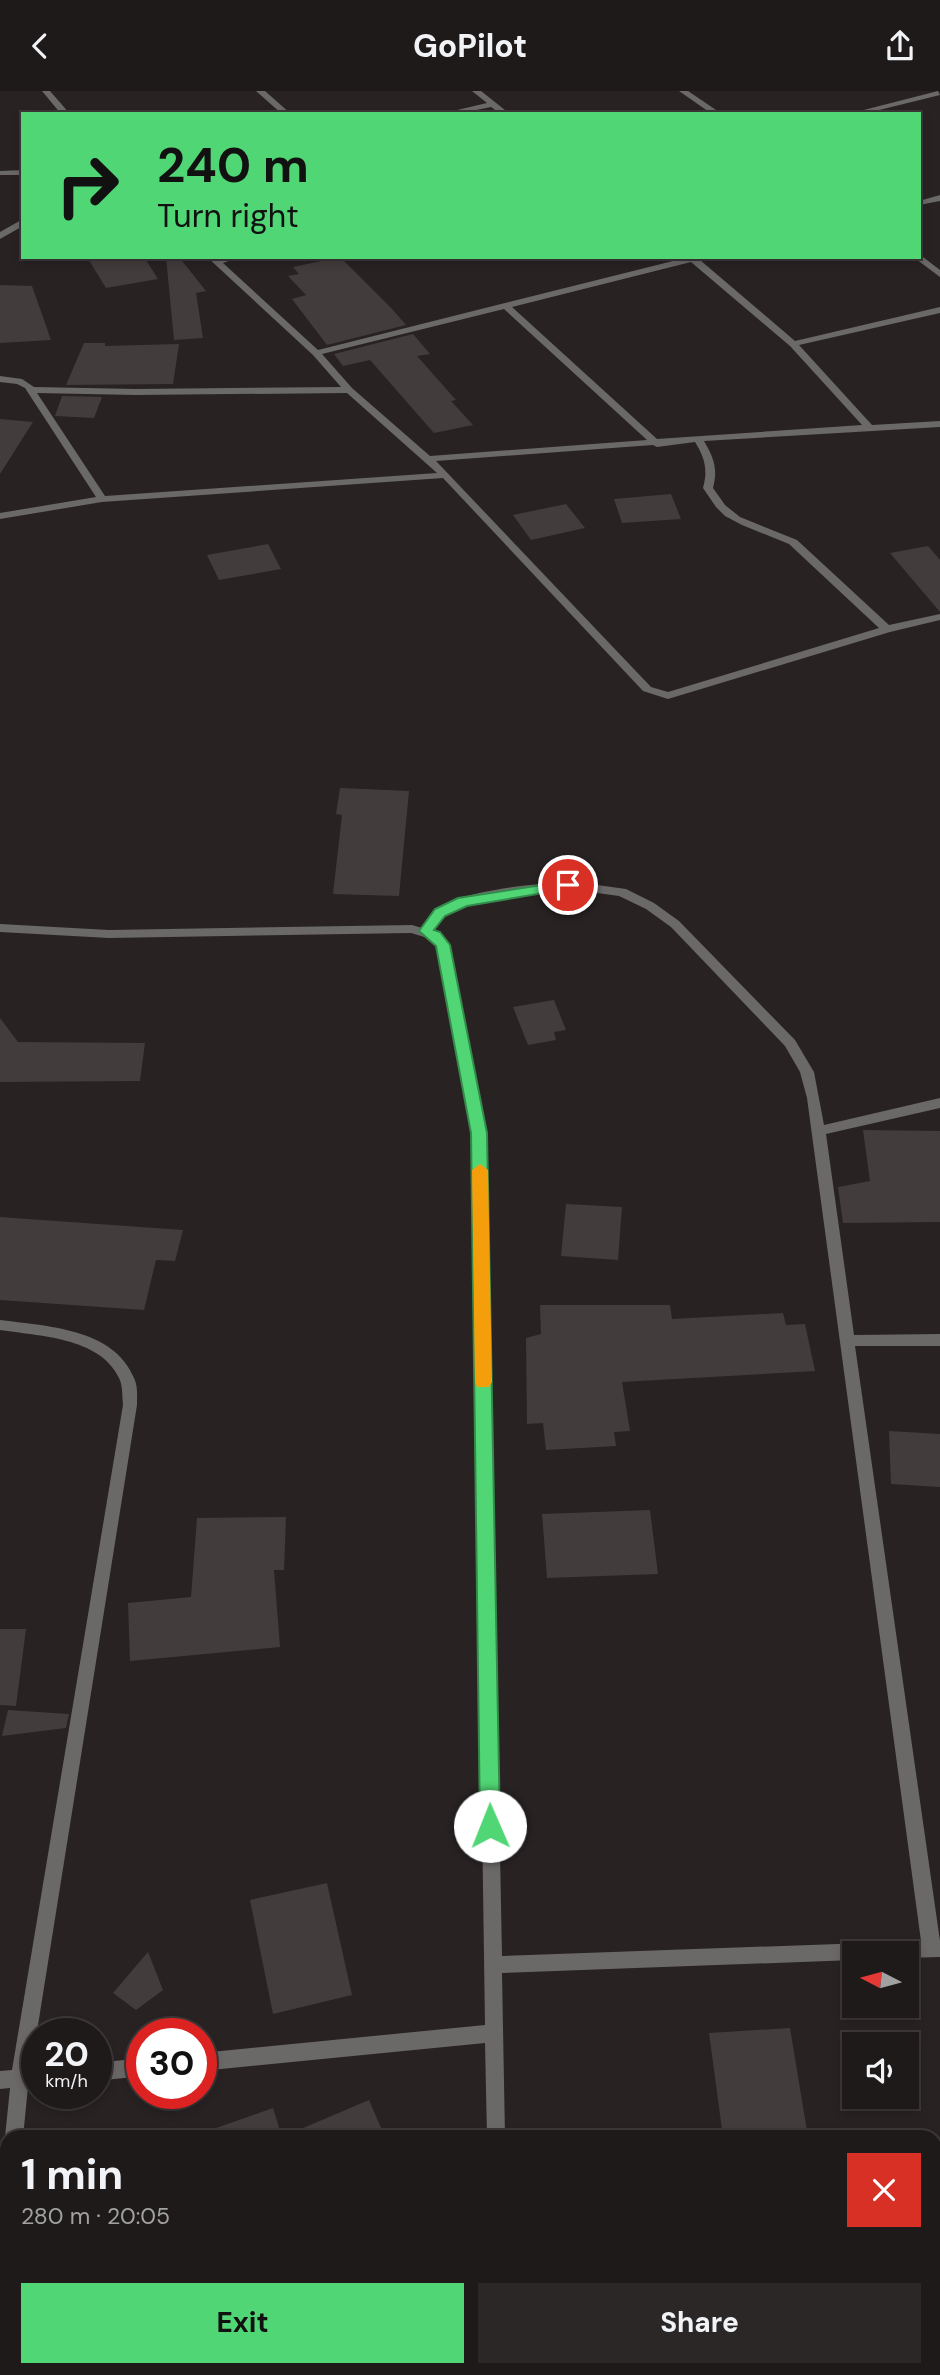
<!DOCTYPE html>
<meta charset="utf-8">
<style>
:root{--surface:#1e1a1a;--page:#2b2727;--text:#f1f3f6;--muted:#a1a1a2;--line:#3c3839;--accent:#50d674}
body{margin:0;font-family:"DM Sans",sans-serif;background:var(--page);color:var(--text);height:100vh;display:flex;flex-direction:column;font-size:26px;white-space:nowrap}
*{box-sizing:border-box;margin:0}
p{font-size:23px;color:var(--muted)}
.icon{flex:none;width:38px;height:38px;fill:none;stroke:currentColor;stroke-width:2;stroke-linecap:round;stroke-linejoin:round}
.map{position:relative;flex:1;overflow:hidden}
.side{position:absolute;left:0px;top:2039px;width:942px;height:247px;display:flex;flex-direction:column;background:var(--surface);border-radius:21px 21px 0 0;box-shadow:0 4px 10px #0003,0 0 0 2px var(--line)}
.side>*{flex:none}
.top-card{position:absolute;left:21px;top:21px;width:900px;height:147px;border-radius:0px;box-shadow:0 4px 10px #0003,0 0 0 2px var(--line);background:#50d674;color:#111;overflow:hidden}
.needle{width:46px;rotate:276deg}
.fabs{position:absolute;left:842px;top:1850px;display:grid;gap:14px}
.fabs a{display:grid;place-items:center;width:77px;height:77px;border-radius:0px;background:var(--surface);box-shadow:0 4px 10px #0003,0 0 0 2px var(--line);font-size:35px}
.speed{position:absolute;left:21px;top:1927px;display:flex;gap:14px;font-size:35px;font-weight:700;text-align:center}
.speed>*{display:grid;place-content:center;width:91px;height:91px;border-radius:50%;background:var(--surface);box-shadow:0 4px 10px #0003,0 0 0 2px var(--line);line-height:1}
.speed small{font-size:18px;font-weight:400}
.speed .limit{border:10px solid #d22;background:#fff;color:#111}
.pin{position:absolute;display:grid;place-items:center;width:60px;height:60px;color:#fff;margin:-30px;border:4px solid #fff;border-radius:50%;box-shadow:0 2px 7px #0007}
.me{position:absolute;width:77px;margin:-38px;rotate:359deg;stroke-linejoin:round;filter:drop-shadow(0 0 5px #0008)}
.turn{display:flex;align-items:center;gap:24px;height:147px;padding:0 21px;font-size:32px}
.turn .icon{width:91px;height:91px;stroke-width:2.5}
.turn b{display:block;font-size:49px;line-height:60px}
.round{display:grid;place-items:center;flex:none;width:74px;height:74px;border-radius:0px;background:var(--page)}
.summary{display:flex;align-items:center;justify-content:space-between;height:119px;padding:0 21px}
h1{font-size:42px;font-weight:700;line-height:52px}
.cta{display:flex;gap:14px;margin-top:auto;padding:14px 21px}
.cta a{flex:1;height:80px;border-radius:0px;background:var(--accent);color:#111;font-size:28px;font-weight:700;line-height:80px;text-align:center}
.cta a+a{background:var(--page);color:var(--text)}
header{display:flex;justify-content:space-between;align-items:center;height:91px;padding:0 21px;background:var(--surface);font-size:32px;font-weight:700}
.map>svg:first-child{display:block}
.building{fill:#423c3d}
.lines{fill:none;stroke-linecap:round;stroke-linejoin:round}
.minor{fill:#6b6868;fill-rule:evenodd}
.route{fill:#50d674;stroke:#348b4b;stroke-width:2}
.slow{fill:#f59e0b}
</style>
<header><svg class="icon" aria-label="back" viewBox="0 0 24 24"><path d="M15 5l-7 7 7 7"/></svg>GoPilot<svg class="icon" aria-label="share" viewBox="0 0 24 24"><path d="M12 15V3M7 8l5-5 5 5M5 13v7h14v-7"/></svg></header>
<div class="map">
<svg width="940" height="2284" viewBox="0 0 940 2284">
<rect width="100%" height="100%" fill="#282223"/>
<g class="building">
<path d="M 87,166 L 144,166 L 158,188 L 106,197 Z"/>
<path d="M 166,166 L 179,166 L 206,200 L 196,202 L 203,247 L 174,249 Z"/>
<path d="M 340,166 L 393,219 L 406,234 L 327,254 L 292,208 L 306,204 L 288,185 L 299,183 L 293,176 Z"/>
<path d="M 0,194 L 32,195 L 51,249 L 0,252 Z"/>
<path d="M 413,243 L 430,263 L 417,265 L 456,309 L 451,310 L 473,334 L 434,342 L 370,269 L 343,275 L 334,263 Z"/>
<path d="M 84,252 L 105,252 L 105,255 L 179,253 L 173,293 L 66,294 Z"/>
<path d="M 62,305 L 102,306 L 94,327 L 55,325 Z"/>
<path d="M 0,328 L 33,331 L 0,383 Z"/>
<path d="M 671,403 L 681,428 L 622,432 L 614,408 Z"/>
<path d="M 566,413 L 585,437 L 531,449 L 513,424 Z"/>
<path d="M 268,453 L 281,478 L 219,489 L 207,464 Z"/>
<path d="M 928,455 L 940,469 L 940,521 L 890,462 Z"/>
<path d="M 340,697 L 409,700 L 399,805 L 333,803 L 342,724 L 336,723 Z"/>
<path d="M 554,909 L 566,939 L 554,941 L 556,949 L 528,954 L 513,916 Z"/>
<path d="M 0,927 L 18,951 L 145,952 L 140,990 L 0,991 Z"/>
<path d="M 863,1039 L 940,1040 L 940,1131 L 843,1132 L 838,1096 L 870,1090 Z"/>
<path d="M 566,1113 L 622,1116 L 618,1169 L 561,1165 Z"/>
<path d="M 0,1126 L 183,1139 L 175,1170 L 156,1169 L 144,1219 L 0,1209 Z"/>
<path d="M 540,1214 L 670,1214 L 672,1228 L 783,1222 L 786,1234 L 805,1233 L 815,1280 L 622,1291 L 630,1340 L 614,1341 L 616,1355 L 546,1359 L 543,1332 L 527,1333 L 526,1247 L 541,1243 Z"/>
<path d="M 889,1340 L 940,1343 L 940,1396 L 891,1393 Z"/>
<path d="M 650,1419 L 658,1483 L 547,1487 L 542,1423 Z"/>
<path d="M 286,1426 L 284,1479 L 274,1479 L 280,1556 L 130,1570 L 128,1512 L 191,1506 L 197,1427 Z"/>
<path d="M 0,1538 L 26,1538 L 16,1615 L 0,1614 Z"/>
<path d="M 8,1619 L 69,1623 L 66,1637 L 2,1645 Z"/>
<path d="M 327,1792 L 352,1904 L 273,1923 L 250,1809 Z"/>
<path d="M 148,1861 L 163,1899 L 136,1919 L 113,1902 Z"/>
<path d="M 790,1937 L 808,2046 L 723,2046 L 709,1942 Z"/>
<path d="M 369,2009 L 385,2046 L 282,2046 Z"/>
<path d="M 273,2017 L 282,2046 L 203,2046 L 202,2042 Z"/>
</g>
<g class="lines">
<g class="minor">
<path d="M 42,0 L 50,0 L 70,23 L 61,23 Z"/>
<path d="M 256,0 L 265,0 L 291,23 L 282,23 Z"/>
<path d="M 472,0 L 481,0 L 510,23 L 501,23 L 491,16 L 457,23 L 440,23 L 487,12 Z"/>
<path d="M 679,0 L 688,0 L 722,23 L 712,23 Z"/>
<path d="M 938,0 L 940,4 L 863,23 L 848,23 Z"/>
<path d="M 23,79 L 23,84 L 0,84 L 0,80 Z"/>
<path d="M 940,104 L 940,110 L 919,114 L 919,110 Z"/>
<path d="M 23,128 L 23,135 L 0,148 L 0,141 Z"/>
<path d="M 919,163 L 940,179 L 940,186 L 916,168 L 915,166 L 919,166 Z"/>
<path d="M 207,166 L 240,166 L 223,172 L 318,259 L 689,166 L 705,166 L 700,169 L 795,250 L 940,216 L 940,222 L 799,254 L 872,334 L 940,330 L 940,336 L 704,350 C 714,367 718,378 713,397 L 725,414 L 740,426 L 797,449 L 889,534 L 940,523 L 940,529 L 890,541 L 668,608 L 643,600 L 443,387 L 102,411 L 0,428 L 0,422 L 96,406 L 25,297 L 17,293 L 0,291 L 0,285 L 22,288 L 34,296 L 136,298 L 341,296 L 313,264 ZM 691,171 L 790,255 L 862,334 L 657,348 L 512,216 ZM 504,218 L 647,349 L 430,365 L 352,297 L 322,263 ZM 37,302 L 136,304 L 347,302 L 437,382 L 105,405 ZM 695,351 C 705,367 708,379 703,397 L 716,416 L 725,425 L 742,434 L 789,453 L 879,537 L 668,601 L 651,596 L 436,370 L 653,354 L 657,356 Z"/>
<path d="M 568,790 L 626,798 L 654,812 L 679,830 L 795,949 L 814,981 L 824,1034 L 940,1007 L 940,1017 L 826,1043 L 854,1244 L 940,1243 L 940,1255 L 855,1255 L 940,1850 L 940,1866 L 906,1867 L 906,1862 L 854,1862 L 854,1869 L 502,1882 L 505,2046 L 487,2046 L 485,1952 L 201,1980 L 201,1962 L 485,1934 L 472,1042 L 437,855 L 431,848 L 411,842 L 109,847 L 0,841 L 0,833 L 109,839 L 412,834 L 422,837 C 426,832 430,824 435,820 C 461,798 534,794 568,790 ZM 568,798 L 619,805 L 646,818 L 671,836 L 785,955 L 800,981 L 807,1007 L 921,1850 L 502,1865 L 486,1042 L 449,854 L 439,842 L 433,840 C 437,834 441,827 447,823 C 482,802 529,803 568,798 Z"/>
<path d="M 0,1229 C 45,1235 114,1237 134,1287 C 138,1295 137,1305 137,1314 L 31,1978 L 37,1978 L 37,1996 L 28,1996 L 23,2046 L 7,2046 L 7,2052 L 5,2046 L 10,1997 L 0,1998 L 0,1980 L 12,1979 L 123,1314 C 122,1305 123,1295 119,1287 C 100,1246 38,1245 0,1239 Z"/>
<path d="M 142,1967 L 142,1985 L 96,1990 L 96,1972 Z"/>
<path d="M 7,2120 L 7,2216 L 0,2219 L 0,2124 Z"/>
<rect x="494" y="2278" width="20" height="6"/>
</g>
</g>
<path class="route" d="M 568,790 L 573,791 L 573,797 L 467,815 L 445,825 L 434,839 L 440,841 L 450,854 L 487,1042 L 500,1735 L 497,1741 L 490,1744 L 483,1741 L 480,1735 L 471,1042 L 436,855 L 419,840 L 435,818 L 458,807 Z"/>
<path class="slow" d="M 480,1073 L 488,1079 L 492,1291 L 489,1296 L 477,1296 L 475,1291 L 472,1079 Z"/>
</svg>
<div class="fabs">
<a><svg class="needle" viewBox="-14 -14 28 28"><path d="M0-13l5 13h-10z" fill="#e53935"/><path d="M0 13l5-13h-10z" fill="#a1a1a2"/></svg></a>
<a><svg class="icon" aria-label="sound" viewBox="0 0 24 24"><path d="M4 9h4l5-4v14l-5-4H4zM17 9q2 3 0 6"/></svg></a>
</div>
<div class="speed"><div>20<small>km/h</small></div><div class="limit">30</div></div>
<div class="pin" style="left:568px;top:794px;background:#d93025"><svg class="icon" aria-label="arrive" viewBox="0 0 24 24"><path d="M6 21V4h12l-3 4 3 4H6"/></svg></div>
<svg class="me" style="left:490px;top:1735px" viewBox="-20 -20 40 40"><circle r="19" fill="#fff"/><path d="M0-13L10 11 0 6-10 11z" fill="#50d674"/></svg>
<div class="top-card">
<div class="turn"><svg class="icon" aria-label="right" viewBox="0 0 24 24"><path d="M7 20v-9h11M14 6l5 5-5 5"/></svg><div><b>240 m</b>Turn right</div></div>
</div>
<section class="side">
<div class="summary"><div><h1>1 min</h1><p>280 m · 20:05</p></div><a class="round" style="background:#d93025;color:#fff"><svg class="icon" aria-label="close" viewBox="0 0 24 24"><path d="M6 6l12 12M18 6L6 18"/></svg></a></div>
<div class="cta"><a>Exit</a><a>Share</a></div>
</section>
</div>
